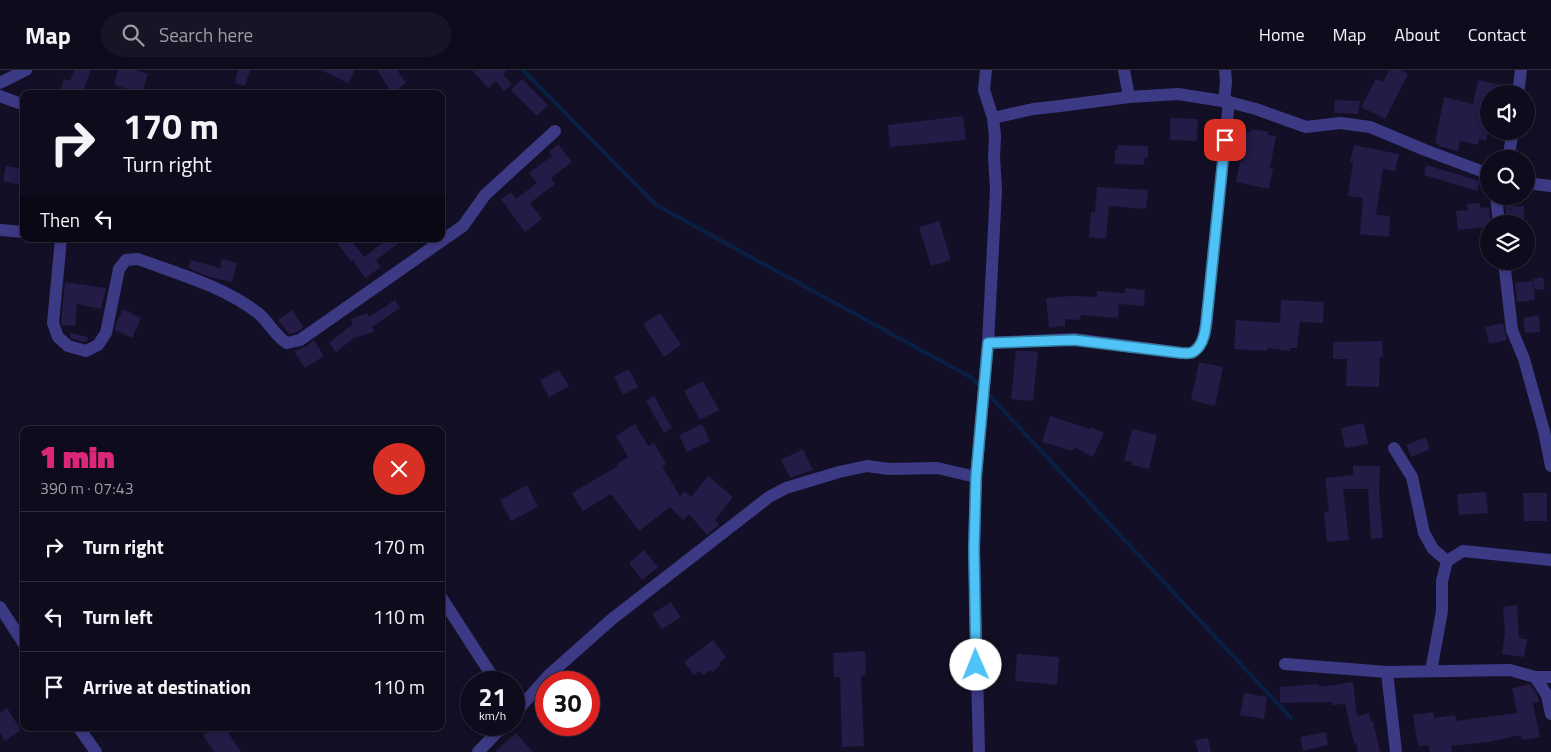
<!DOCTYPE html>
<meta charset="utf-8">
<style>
:root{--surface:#0e0b1c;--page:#171425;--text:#f1f3f6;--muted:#9b9ba3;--line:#2e2b3b;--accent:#db2777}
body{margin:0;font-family:"Titillium Web",sans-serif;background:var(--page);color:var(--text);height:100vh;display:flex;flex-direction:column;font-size:19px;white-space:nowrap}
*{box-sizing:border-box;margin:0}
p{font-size:16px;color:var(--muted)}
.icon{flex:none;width:28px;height:28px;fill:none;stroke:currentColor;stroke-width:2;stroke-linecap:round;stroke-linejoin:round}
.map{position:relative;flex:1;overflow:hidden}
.side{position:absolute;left:20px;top:356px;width:425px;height:305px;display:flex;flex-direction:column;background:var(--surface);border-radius:10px;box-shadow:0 2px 8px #0003,0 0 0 1px var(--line)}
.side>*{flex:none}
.banner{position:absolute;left:20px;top:20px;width:425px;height:152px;border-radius:10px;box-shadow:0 2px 8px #0003,0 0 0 1px var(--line);background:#0e0b1c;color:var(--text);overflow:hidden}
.buttons{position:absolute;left:1480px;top:15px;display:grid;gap:10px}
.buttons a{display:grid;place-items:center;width:55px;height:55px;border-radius:50%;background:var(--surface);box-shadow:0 2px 8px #0003,0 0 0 1px var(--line);font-size:25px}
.speed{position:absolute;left:460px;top:601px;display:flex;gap:10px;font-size:25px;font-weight:700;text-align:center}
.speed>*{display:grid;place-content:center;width:65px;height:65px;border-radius:50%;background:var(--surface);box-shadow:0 2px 8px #0003,0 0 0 1px var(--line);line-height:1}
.speed small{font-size:12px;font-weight:400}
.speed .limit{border:8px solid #d22;background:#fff;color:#111}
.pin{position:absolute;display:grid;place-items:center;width:42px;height:42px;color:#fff;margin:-21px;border-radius:10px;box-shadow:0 2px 8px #0006}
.me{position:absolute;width:55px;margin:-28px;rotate:359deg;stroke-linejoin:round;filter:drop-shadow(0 0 4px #0008)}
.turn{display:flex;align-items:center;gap:18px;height:105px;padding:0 20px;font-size:22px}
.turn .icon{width:65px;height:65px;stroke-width:2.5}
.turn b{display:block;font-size:35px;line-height:42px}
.then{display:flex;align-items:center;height:48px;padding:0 20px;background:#0003;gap:10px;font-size:19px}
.round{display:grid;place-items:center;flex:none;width:52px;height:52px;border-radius:26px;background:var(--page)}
.head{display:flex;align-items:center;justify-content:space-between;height:85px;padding:0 20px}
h1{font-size:30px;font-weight:800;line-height:38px;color:var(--accent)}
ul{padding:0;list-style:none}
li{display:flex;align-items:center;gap:15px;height:70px;padding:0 20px;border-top:1px solid var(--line)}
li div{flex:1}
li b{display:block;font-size:19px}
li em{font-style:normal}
header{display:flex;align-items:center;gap:30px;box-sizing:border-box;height:70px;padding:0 25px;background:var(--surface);border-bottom:1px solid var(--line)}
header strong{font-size:24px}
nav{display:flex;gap:28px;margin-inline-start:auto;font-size:18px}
.search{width:350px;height:45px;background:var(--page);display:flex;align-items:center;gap:12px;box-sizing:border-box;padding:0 18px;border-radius:28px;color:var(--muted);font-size:19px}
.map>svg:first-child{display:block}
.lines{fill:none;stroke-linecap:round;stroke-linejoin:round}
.stream{stroke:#0a1f44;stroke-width:4}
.building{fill:#241b47}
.minor{stroke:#3d3a85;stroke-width:12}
.route-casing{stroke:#337fa1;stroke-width:12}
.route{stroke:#4fc3f7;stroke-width:9}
</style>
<header>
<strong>Map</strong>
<div class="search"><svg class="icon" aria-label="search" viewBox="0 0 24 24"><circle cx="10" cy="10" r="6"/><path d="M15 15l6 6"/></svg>Search here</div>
<nav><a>Home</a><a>Map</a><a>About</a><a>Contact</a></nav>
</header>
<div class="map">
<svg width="1551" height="682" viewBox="0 0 1551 682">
<rect width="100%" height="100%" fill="#130f26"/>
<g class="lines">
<g class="stream">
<path d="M 523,0 L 656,135 L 972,308 L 980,316"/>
<path d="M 987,323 L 1291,648"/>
</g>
</g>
<g class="building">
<path d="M 74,0 L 91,0 L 82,24 L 59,24 L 64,9 L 70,11 Z"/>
<path d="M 118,0 L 135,0 L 148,4 L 142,23 L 114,15 Z"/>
<path d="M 238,0 L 250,0 L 245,16 L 235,13 Z"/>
<path d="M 321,0 L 355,0 L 348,13 Z"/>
<path d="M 377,0 L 397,0 L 406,13 L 392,23 Z"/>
<path d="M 472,0 L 508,0 L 503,4 L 512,15 L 504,21 L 496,11 L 488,18 Z"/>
<path d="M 1389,0 L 1400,0 L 1408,4 L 1385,49 L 1361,37 L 1376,9 L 1383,12 Z"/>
<path d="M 522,9 L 548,35 L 537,46 L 511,20 Z"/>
<path d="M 1478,10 L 1511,17 L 1510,24 L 1489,24 L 1489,57 L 1486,71 L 1479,69 L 1478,75 L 1460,71 L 1458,81 L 1438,76 L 1439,74 L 1435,73 L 1444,27 L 1473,34 Z"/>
<path d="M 1335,30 L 1360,31 L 1358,44 L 1334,43 Z"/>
<path d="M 963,46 L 966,70 L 890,77 L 888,55 Z"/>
<path d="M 1170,48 L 1198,49 L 1197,71 L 1170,70 Z"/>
<path d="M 1251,59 L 1269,62 L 1268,65 L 1276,66 L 1270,98 L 1273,98 L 1269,119 L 1236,112 L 1240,91 L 1242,92 L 1247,61 L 1250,62 Z"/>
<path d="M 558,74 L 572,92 L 551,108 L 555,114 L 530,133 L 542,149 L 525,162 L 501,129 L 511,122 L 516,129 L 537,113 L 529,103 L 552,86 L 549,82 Z"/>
<path d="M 1118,75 L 1148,76 L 1148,88 L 1145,87 L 1144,95 L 1115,94 L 1115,80 L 1118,80 Z"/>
<path d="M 1354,75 L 1399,84 L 1395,101 L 1383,99 L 1376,145 L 1390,146 L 1389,167 L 1360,164 L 1363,128 L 1348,126 L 1353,92 L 1350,92 Z"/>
<path d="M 1426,95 L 1480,111 L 1477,121 L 1424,105 Z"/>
<path d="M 6,96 L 24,99 L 24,116 L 3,111 Z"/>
<path d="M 1097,117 L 1148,120 L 1146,139 L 1109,136 L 1106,169 L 1089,167 L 1091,142 L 1095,142 Z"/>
<path d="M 1480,133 L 1480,138 L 1489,137 L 1491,154 L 1489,154 L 1489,157 L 1458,160 L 1456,141 L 1468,140 L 1467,134 Z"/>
<path d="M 1505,136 L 1524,136 L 1524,154 L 1507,154 Z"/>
<path d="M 939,151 L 951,190 L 931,196 L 919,157 Z"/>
<path d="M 334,169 L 350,169 L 364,187 L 387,169 L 404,169 L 376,190 L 381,197 L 365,208 L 353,190 L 351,191 Z"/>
<path d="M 222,189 L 237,193 L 232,212 L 209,207 L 188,198 L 191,190 L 220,198 Z"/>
<path d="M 1543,207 L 1545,219 L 1535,220 L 1533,209 Z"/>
<path d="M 1533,211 L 1535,230 L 1517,232 L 1515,213 Z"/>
<path d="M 65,212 L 106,218 L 101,239 L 77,234 L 75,256 L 62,255 L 61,252 Z"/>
<path d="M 1125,218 L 1145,220 L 1144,236 L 1119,234 L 1118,248 L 1081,245 L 1080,250 L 1065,249 L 1065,256 L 1049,258 L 1046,228 L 1071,226 L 1097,227 L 1097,221 L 1125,223 Z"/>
<path d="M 395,230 L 400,238 L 372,257 L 374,262 L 354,268 L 336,282 L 329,273 L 353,254 L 351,249 L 367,243 L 369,247 Z"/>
<path d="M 1281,230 L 1324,232 L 1323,253 L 1300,252 L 1297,278 L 1290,278 L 1290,281 L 1268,278 L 1267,281 L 1234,279 L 1236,250 L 1280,253 Z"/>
<path d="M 123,239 L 141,248 L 132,268 L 115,260 L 116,253 Z"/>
<path d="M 292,240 L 304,257 L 297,262 L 289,264 L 278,250 Z"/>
<path d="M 660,243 L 681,275 L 664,287 L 643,254 Z"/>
<path d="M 1539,245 L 1540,262 L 1525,263 L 1523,248 Z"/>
<path d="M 1503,253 L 1507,270 L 1489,274 L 1485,257 Z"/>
<path d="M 71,263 L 88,267 L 87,271 L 85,272 L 72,269 L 70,267 Z"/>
<path d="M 314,270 L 324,286 L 305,298 L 294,281 L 305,277 Z"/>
<path d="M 1382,271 L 1383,287 L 1380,287 L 1379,317 L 1346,316 L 1347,289 L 1333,289 L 1333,272 Z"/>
<path d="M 1016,280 L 1038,282 L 1033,331 L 1011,329 Z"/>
<path d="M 1199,292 L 1223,297 L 1215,336 L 1191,330 Z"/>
<path d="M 629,299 L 638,317 L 623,325 L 614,307 Z"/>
<path d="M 559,300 L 569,316 L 549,327 L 540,310 Z"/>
<path d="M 703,311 L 719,340 L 700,350 L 684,321 Z"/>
<path d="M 654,326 L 672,358 L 664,363 L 646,331 Z"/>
<path d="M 1050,346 L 1090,359 L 1091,357 L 1104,363 L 1093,387 L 1074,377 L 1073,381 L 1042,372 Z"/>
<path d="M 1364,353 L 1368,374 L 1345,378 L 1341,358 Z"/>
<path d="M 635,354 L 648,376 L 654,373 L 666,394 L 662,396 L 680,426 L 685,421 L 691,427 L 708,406 L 733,427 L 715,450 L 719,455 L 707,465 L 689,444 L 683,450 L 670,437 L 639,461 L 611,424 L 583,441 L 572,423 L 618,396 L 617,394 L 628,387 L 616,366 Z"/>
<path d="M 702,354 L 710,371 L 687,382 L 679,365 Z"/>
<path d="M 1132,359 L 1157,365 L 1149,399 L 1131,395 L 1132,392 L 1124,391 Z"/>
<path d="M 1426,367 L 1430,379 L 1411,387 L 1406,375 Z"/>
<path d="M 803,379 L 813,400 L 790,408 L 781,390 Z"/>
<path d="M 1353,396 L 1380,396 L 1379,423 L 1383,468 L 1371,469 L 1368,419 L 1343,419 L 1349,470 L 1327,472 L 1324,442 L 1329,441 L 1325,408 L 1353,405 Z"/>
<path d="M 527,415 L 538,437 L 511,451 L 500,430 Z"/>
<path d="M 1486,422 L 1488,443 L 1459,445 L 1457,424 Z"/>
<path d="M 1523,423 L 1547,423 L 1547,451 L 1524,451 Z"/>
<path d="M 644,480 L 658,497 L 642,510 L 629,493 Z"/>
<path d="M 671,532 L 681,547 L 662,559 L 652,544 Z"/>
<path d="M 1517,535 L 1519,568 L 1527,569 L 1524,587 L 1502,584 L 1505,562 L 1503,537 Z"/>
<path d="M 713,570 L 726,587 L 719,593 L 721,595 L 712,602 L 710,600 L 703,605 L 699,601 L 694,605 L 684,592 Z"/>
<path d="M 865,581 L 866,605 L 861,606 L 864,676 L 842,677 L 840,607 L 834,607 L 833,583 Z"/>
<path d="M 1017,584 L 1059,587 L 1057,615 L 1015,611 Z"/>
<path d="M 1353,612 L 1357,646 L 1369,643 L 1371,652 L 1373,651 L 1380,682 L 1358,682 L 1356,672 L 1354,673 L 1345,634 L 1332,635 L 1332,632 L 1280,633 L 1280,617 L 1319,614 L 1319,617 Z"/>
<path d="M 1530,614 L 1538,626 L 1539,632 L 1533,633 L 1540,667 L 1522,670 L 1521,665 L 1488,672 L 1451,676 L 1452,682 L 1430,682 L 1428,675 L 1418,676 L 1413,645 L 1433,642 L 1434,648 L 1455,645 L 1456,651 L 1517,643 L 1512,618 Z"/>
<path d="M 1244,623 L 1267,627 L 1264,649 L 1240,645 Z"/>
<path d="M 7,638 L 21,660 L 5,671 L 0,663 L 0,643 Z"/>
<path d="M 216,658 L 225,658 L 241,682 L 214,682 L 203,665 Z"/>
<path d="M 1326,662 L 1328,675 L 1303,681 L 1300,667 Z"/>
<path d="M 516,663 L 533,682 L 495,682 Z"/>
<path d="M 1208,668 L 1211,682 L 1198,682 L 1195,670 Z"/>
</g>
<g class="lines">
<g class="minor">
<path d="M 1124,0 L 1129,27"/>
<path d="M 0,13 L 26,0"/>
<path d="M 1518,24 L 1521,0"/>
<path d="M 0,26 L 24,35"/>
<path d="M 1224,32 L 1226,12 L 1225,0"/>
<path d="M 993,48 L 1033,39 L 1060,36 L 1129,27 L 1178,24 L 1229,32 L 1256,39 L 1306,57 L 1340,53 L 1370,57 L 1425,80 L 1489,104"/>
<path d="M 1508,89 L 1513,61"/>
<path d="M 1526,113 L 1551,116"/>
<path d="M 1496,126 L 1499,154"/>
<path d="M 0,160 L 24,162"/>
<path d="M 61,169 L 53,253 L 58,267 L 68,276 L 86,281 L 98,275 L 106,263 L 119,199 L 126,190 L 138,189 C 178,204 223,216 258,243 C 269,252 275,266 287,273 L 300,270 L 463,156 L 485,125 L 555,61"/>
<path d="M 1504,191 L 1512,260 L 1524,289 L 1544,361 L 1551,396"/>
<path d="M 988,273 L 1074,269 L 1181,283 C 1185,283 1190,284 1193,282 C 1207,274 1206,250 1208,236 L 1229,32"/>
<path d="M 1394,378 L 1412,407 L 1424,463 L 1433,479 L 1447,491"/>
<path d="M 441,527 L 496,612"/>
<path d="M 0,537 L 24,574"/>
<path d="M 1285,594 L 1387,602 L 1510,600 L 1535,607 L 1547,625 L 1551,644"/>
<path d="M 1431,601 L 1442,541 L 1442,511 L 1447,491 L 1463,481 L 1551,490"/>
<path d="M 1387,602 L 1396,682"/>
<path d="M 1535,607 L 1551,607"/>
<path d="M 514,644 L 549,605 L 612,549 L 769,427 L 786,418 L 839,402 L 867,396 L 889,399 L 937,398 L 976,407"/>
<path d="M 79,658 L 96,682"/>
<path d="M 478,682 L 504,655"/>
<path d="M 979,682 L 974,479 L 976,407 L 988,273 L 996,120 L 994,87 L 995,66 L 993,48 L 984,20 L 986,0"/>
</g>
</g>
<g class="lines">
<g class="route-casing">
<path id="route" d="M 976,595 L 974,479 L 976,407 L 988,273 L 1074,270 L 1181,283 C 1185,283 1190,284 1193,282 C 1207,274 1206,250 1208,236 L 1225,70"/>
</g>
<use href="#route" class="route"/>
</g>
</svg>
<div class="buttons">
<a><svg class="icon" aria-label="sound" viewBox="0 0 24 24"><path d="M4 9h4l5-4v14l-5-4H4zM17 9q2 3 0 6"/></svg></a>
<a><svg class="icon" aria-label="search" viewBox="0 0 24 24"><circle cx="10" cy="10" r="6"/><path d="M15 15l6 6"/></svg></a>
<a><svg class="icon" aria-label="layers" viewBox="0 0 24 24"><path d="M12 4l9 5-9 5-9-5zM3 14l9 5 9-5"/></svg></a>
</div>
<div class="speed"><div>21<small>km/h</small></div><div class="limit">30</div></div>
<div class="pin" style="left:1225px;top:70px;background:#d93025"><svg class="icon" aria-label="arrive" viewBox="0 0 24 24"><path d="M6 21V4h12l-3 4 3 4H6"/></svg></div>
<svg class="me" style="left:976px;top:595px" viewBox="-20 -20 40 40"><circle r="19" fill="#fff"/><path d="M0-13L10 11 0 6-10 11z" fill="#4fc3f7"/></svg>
<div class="banner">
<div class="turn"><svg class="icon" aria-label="right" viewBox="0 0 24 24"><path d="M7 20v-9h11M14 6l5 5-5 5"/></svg><div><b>170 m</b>Turn right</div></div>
<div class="then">Then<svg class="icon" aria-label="left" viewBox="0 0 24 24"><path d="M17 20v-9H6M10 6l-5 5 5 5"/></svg></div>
</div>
<section class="side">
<div class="head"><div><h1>1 min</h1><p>390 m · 07:43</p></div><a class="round" style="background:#d93025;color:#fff"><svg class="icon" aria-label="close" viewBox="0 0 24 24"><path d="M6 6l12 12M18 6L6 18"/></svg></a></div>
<ul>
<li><svg class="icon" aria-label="right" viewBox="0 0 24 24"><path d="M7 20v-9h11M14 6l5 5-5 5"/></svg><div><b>Turn right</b></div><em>170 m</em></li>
<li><svg class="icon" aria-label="left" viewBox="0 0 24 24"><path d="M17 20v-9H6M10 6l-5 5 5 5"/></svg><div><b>Turn left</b></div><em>110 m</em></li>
<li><svg class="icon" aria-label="arrive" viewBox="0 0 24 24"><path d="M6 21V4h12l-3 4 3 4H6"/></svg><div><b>Arrive at destination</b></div><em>110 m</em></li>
</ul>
</section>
</div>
